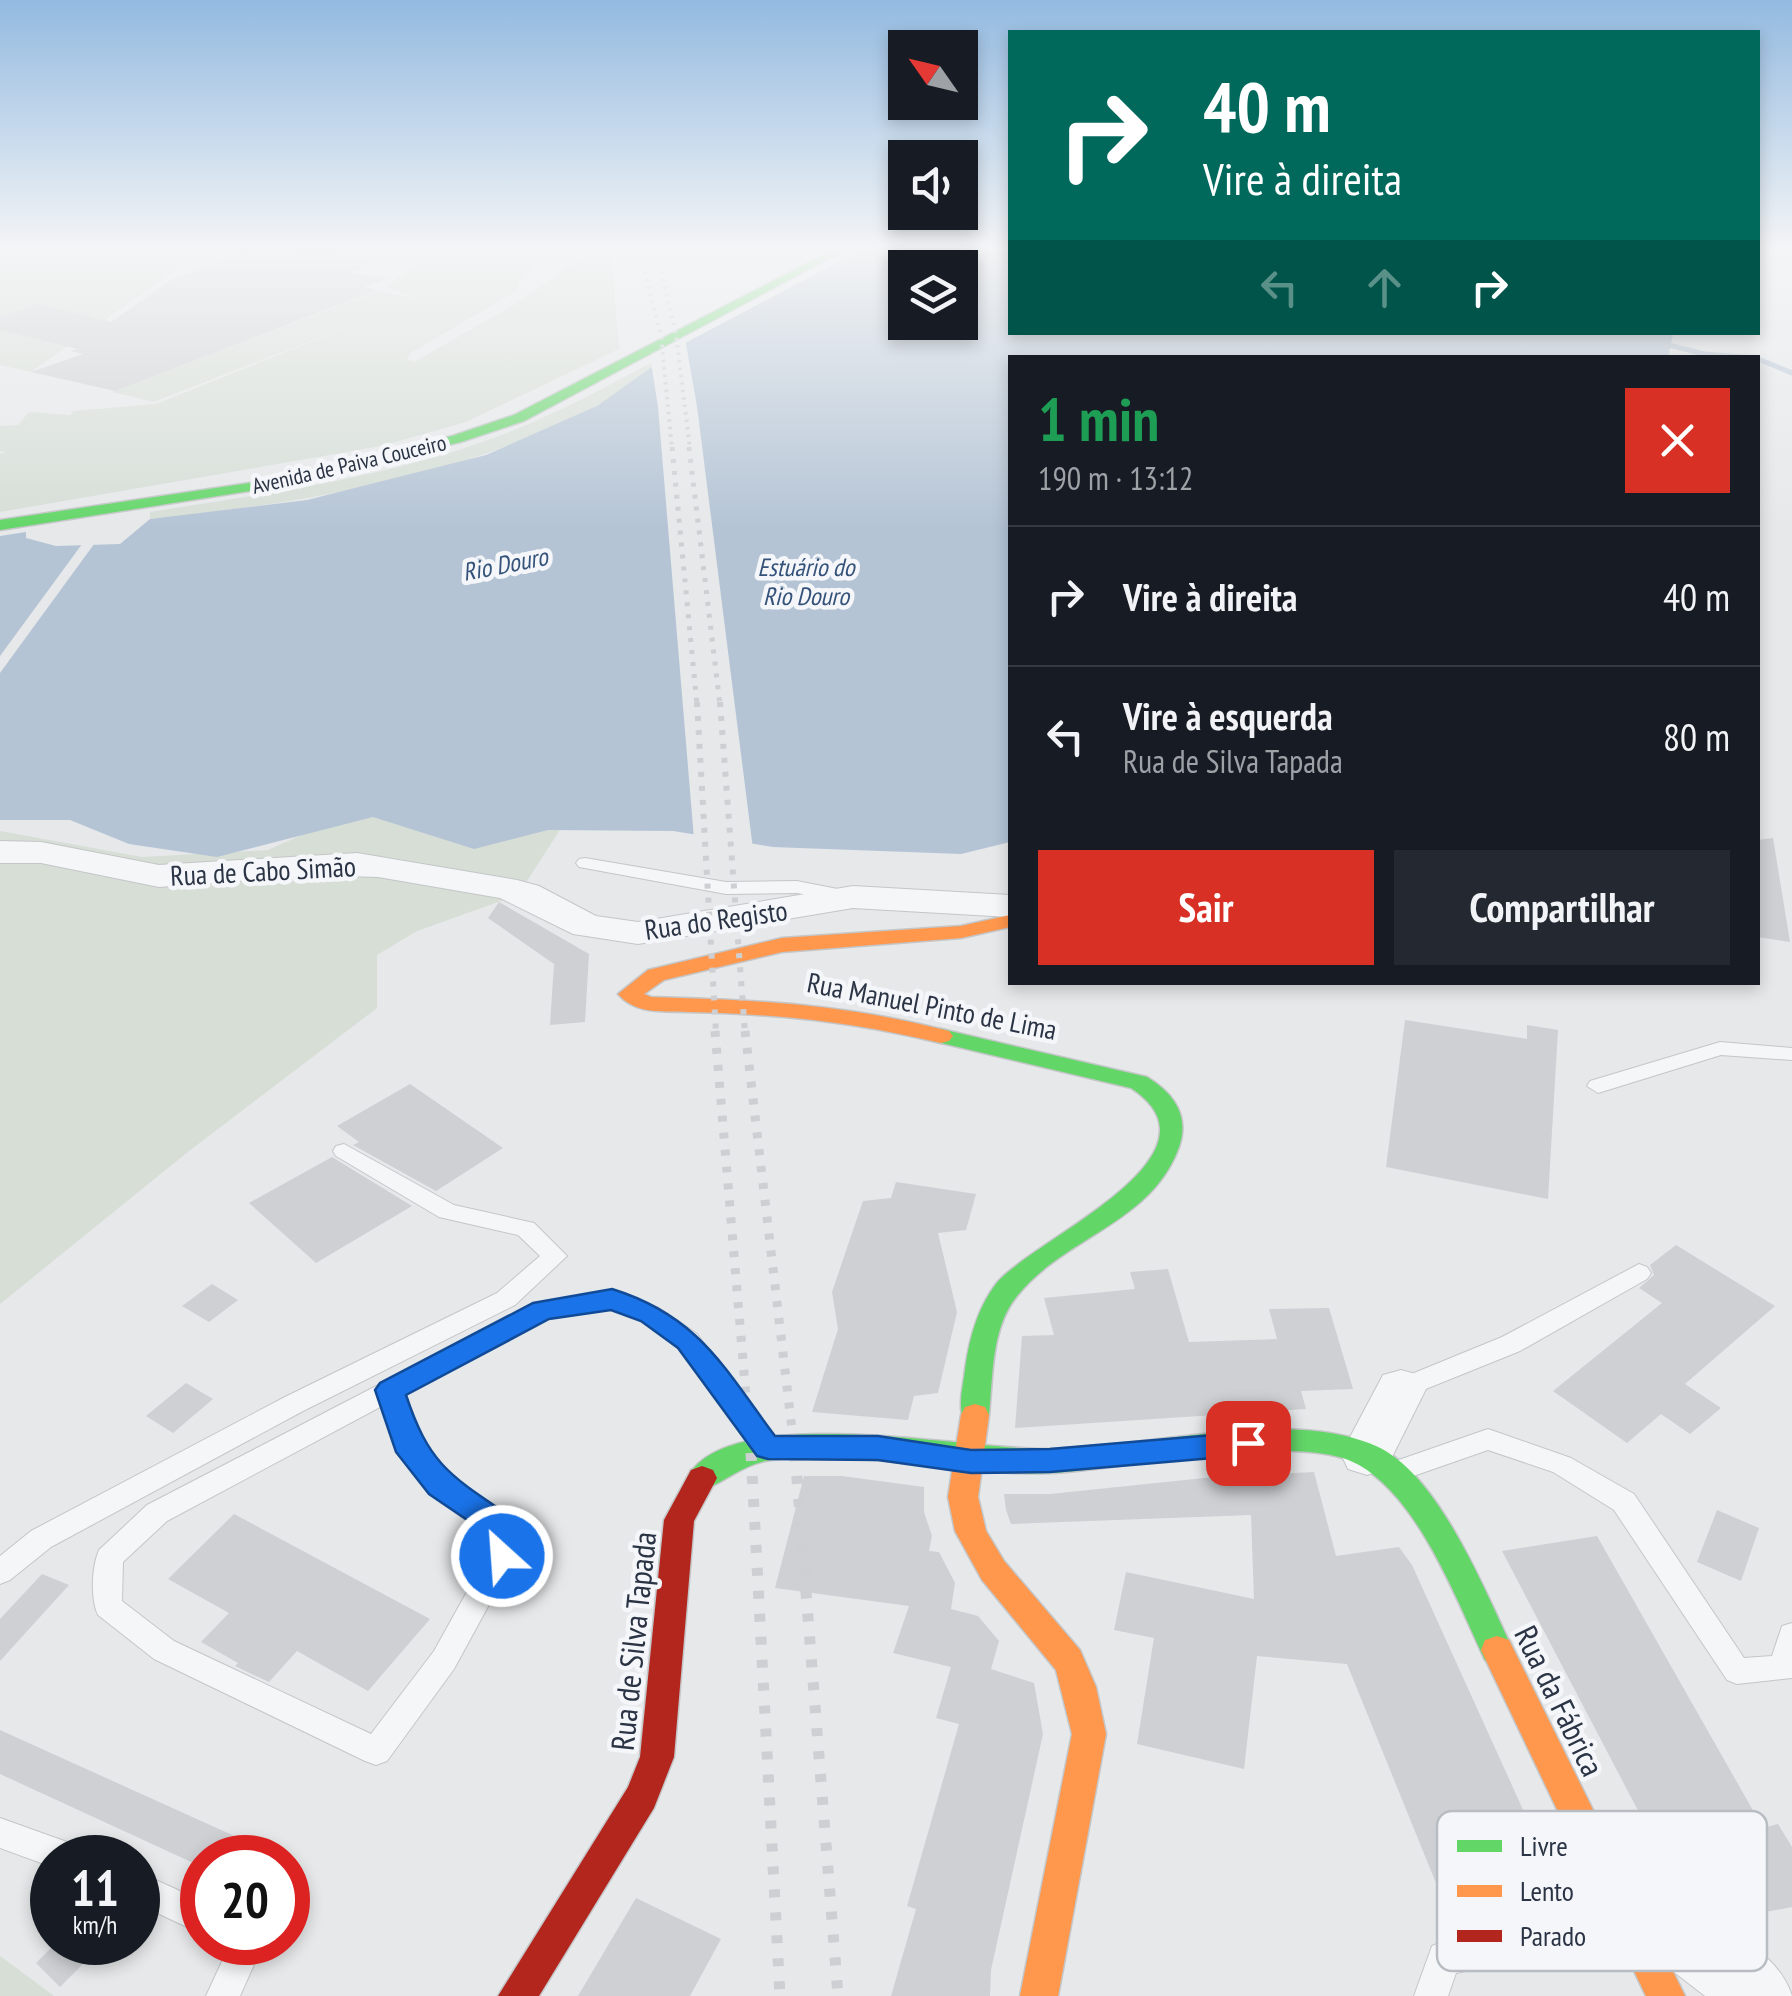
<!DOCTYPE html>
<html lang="pt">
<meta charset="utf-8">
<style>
:root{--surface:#171b24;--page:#242831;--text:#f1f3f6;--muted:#9ea1a6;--line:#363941;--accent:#d93025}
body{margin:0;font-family:"PT Sans Narrow",sans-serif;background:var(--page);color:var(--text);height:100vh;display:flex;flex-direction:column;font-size:38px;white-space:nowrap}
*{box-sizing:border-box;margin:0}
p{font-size:32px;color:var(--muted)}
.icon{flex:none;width:55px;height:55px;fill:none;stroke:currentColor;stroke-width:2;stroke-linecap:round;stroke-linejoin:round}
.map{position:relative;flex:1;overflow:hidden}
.panel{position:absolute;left:1008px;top:355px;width:752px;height:630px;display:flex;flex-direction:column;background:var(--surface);border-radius:0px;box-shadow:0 5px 15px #0003}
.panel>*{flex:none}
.hud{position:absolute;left:1008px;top:30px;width:752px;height:305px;border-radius:0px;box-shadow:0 5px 15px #0003;background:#00695c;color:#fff;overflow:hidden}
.needle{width:65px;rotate:304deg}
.fabs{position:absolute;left:888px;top:30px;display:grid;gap:20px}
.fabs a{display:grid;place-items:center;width:90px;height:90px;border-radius:0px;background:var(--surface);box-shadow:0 5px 15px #0003;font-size:50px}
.speed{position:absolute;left:30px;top:1835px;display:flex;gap:20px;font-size:50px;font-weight:700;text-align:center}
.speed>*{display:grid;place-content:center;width:130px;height:130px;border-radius:50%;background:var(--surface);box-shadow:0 5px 15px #0003;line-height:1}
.speed small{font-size:25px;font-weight:400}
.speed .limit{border:15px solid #d22;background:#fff;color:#111}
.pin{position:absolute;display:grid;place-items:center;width:85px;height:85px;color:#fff;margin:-42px;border-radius:20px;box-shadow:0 5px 15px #0006}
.me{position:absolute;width:110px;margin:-55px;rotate:334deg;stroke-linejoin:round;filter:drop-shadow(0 0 8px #0008)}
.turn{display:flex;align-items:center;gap:35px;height:210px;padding:0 30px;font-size:45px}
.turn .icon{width:130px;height:130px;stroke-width:2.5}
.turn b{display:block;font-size:70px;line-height:85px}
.lanes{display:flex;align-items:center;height:95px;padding:0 30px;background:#0003;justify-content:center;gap:50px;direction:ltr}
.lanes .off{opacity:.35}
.round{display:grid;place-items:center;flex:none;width:105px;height:105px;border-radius:0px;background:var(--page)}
.head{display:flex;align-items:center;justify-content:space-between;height:170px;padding:0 30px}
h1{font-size:60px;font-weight:800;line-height:75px;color:#1e9e55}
.action{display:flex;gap:20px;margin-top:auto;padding:20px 30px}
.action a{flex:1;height:115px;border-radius:0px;background:var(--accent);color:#fff;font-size:40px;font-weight:800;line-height:115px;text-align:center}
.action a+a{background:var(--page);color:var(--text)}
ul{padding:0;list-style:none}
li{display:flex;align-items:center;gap:30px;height:140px;padding:0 30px;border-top:2px solid var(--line)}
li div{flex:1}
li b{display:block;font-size:38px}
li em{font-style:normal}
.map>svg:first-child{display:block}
.green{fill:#d6ded6}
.water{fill:#b4c4d5;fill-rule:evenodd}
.pier{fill:#e6e8ea}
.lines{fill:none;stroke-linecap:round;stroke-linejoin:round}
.stream{stroke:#b4c4d5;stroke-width:5}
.building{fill:#ced0d3}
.lane-casing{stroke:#c4c6c8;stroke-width:2}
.street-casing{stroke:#c4c6c8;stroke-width:2}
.fast-casing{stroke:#c4c6c8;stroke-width:3}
.slow-casing{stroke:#c4c6c8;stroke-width:3}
.jam-casing{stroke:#c4c6c8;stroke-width:3}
.lane{fill:#f5f6f7;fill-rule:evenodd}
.street{fill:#f5f6f7;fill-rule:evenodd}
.fast{fill:#63d668;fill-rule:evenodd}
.slow{fill:#ff974d;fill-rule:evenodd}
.jam{fill:#b3261e;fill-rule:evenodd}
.rail-far4{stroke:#cecfd2;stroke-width:4;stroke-dasharray:2.5 5;stroke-linecap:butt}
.rail-far3{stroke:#cecfd2;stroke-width:5;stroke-dasharray:4 8;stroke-linecap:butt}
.rail-far2{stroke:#cecfd2;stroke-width:6;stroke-dasharray:5 9;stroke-linecap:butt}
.rail-far1{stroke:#cecfd2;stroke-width:9;stroke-dasharray:6 11;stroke-linecap:butt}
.rail{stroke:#cecfd2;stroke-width:11;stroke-dasharray:8 15;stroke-linecap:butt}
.route{fill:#1a73e8;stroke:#114b97;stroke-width:2.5}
.labels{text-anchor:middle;stroke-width:9;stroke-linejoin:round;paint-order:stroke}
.far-street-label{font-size:22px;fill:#2b3445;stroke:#f4f6f9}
.far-water-label{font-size:25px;font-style:italic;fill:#34527a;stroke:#f4f6f9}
.street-label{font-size:28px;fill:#2b3445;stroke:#f4f6f9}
.near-street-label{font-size:32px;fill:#2b3445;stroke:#f4f6f9}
.key{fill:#f4f6f9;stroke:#b8bcc3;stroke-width:2.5}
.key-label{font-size:28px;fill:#2b3445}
</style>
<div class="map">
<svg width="1792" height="1996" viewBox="0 0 1792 1996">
<rect width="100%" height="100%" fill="#e6e8ea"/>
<g class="green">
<path d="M 0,250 L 204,250 L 31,372 L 0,365 Z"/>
<path d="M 352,250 L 562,250 L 526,273 L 515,292 L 410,353 L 407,360 L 414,362 L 524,299 L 590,250 L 611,250 L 619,349 L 466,422 L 381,446 L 0,512 L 0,454 L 6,452 L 0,451 L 0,426 L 18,425 L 29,412 L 70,415 L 74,411 L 156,404 L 382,313 L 154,402 L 112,392 L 377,291 L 419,299 L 386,287 L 416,264 Z"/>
<path d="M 687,343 C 657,364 626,390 593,408 C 455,479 302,503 150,519 L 150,512 C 263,494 379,479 488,440 C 558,415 622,378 687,343 Z"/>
<path d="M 372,797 L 561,828 L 518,895 L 417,931 L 377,955 L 377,1008 L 189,1151 L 0,1304 L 0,831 L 142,857 L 268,850 L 326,824 Z"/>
<path d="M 0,1956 L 54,1996 L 0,1996 Z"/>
</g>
<path class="water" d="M 861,250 L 1010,250 L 1010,332 L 1673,334 L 1668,358 L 1010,358 L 1010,842 L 961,854 L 773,847 L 673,831 L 548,830 L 474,849 L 373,817 L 217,857 L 129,844 L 70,820 L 0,820 L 0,536 L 26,532 L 26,538 L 56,546 L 120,544 L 150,519 L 307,500 L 486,455 L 597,406 L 687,342 ZM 905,268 L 960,268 L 960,322 L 905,322 Z"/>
<g class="pier">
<path d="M 685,338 L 697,406 L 753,849 L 694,839 L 658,407 L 651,362 Z"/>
<path d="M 85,540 L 97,540 L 0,673 L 0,656 Z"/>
</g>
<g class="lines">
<g class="stream">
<path d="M 1657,342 L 1704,354 L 1754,358"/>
<path d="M 1758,359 L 1792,373"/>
</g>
</g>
<g class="building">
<path d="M 244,250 L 290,254 L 300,250 L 329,250 L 385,256 L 351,272 L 388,278 L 363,287 L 377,290 L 115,391 L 31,372 L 83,354 L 71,351 L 78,349 L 0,330 L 0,317 L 38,304 L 111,322 L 170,281 Z"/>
<path d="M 1773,838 L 1790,942 L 1758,937 L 1758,840 Z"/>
<path d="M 499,902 L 589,954 L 585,1022 L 550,1025 L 554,964 L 488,918 Z"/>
<path d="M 1405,1020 L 1527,1039 L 1527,1025 L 1558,1030 L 1548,1199 L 1386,1167 Z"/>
<path d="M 410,1084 L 503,1148 L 436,1191 L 353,1145 L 359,1142 L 337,1126 Z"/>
<path d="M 332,1157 L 412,1206 L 316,1263 L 249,1203 Z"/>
<path d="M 896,1182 L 976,1194 L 966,1230 L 938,1233 L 957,1312 L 938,1393 L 914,1396 L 908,1420 L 812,1412 L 838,1329 L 832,1292 L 863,1201 L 891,1198 Z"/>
<path d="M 1676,1245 L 1775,1306 L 1685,1384 L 1721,1408 L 1690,1434 L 1661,1414 L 1627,1443 L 1553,1391 L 1662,1303 L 1639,1288 L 1654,1275 L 1650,1265 Z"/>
<path d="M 1168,1269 L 1189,1342 L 1277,1339 L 1269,1309 L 1329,1308 L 1353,1389 L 1301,1391 L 1306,1409 L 1015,1428 L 1022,1336 L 1054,1335 L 1044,1298 L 1135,1289 L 1130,1272 Z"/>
<path d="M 212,1284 L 238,1300 L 209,1322 L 182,1306 Z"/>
<path d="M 186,1383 L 213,1399 L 173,1433 L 146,1416 Z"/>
<path d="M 1314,1472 L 1336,1556 L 1399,1547 L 1412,1565 L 1564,1900 L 1451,1920 L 1347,1664 L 1257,1656 L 1244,1769 L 1137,1744 L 1154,1638 L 1114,1630 L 1126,1572 L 1254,1599 L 1251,1515 L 1011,1524 L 1006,1510 L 1004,1494 L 1050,1494 L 1214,1477 Z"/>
<path d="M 804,1476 L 842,1476 L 924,1487 L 924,1512 L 932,1536 L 929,1551 L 939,1552 L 955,1583 L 951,1609 L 978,1616 L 999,1641 L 991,1669 L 1034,1683 L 1043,1734 L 991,1970 L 990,1996 L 891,1996 L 916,1909 L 907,1906 L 959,1724 L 936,1718 L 951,1667 L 893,1653 L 909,1606 L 775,1588 Z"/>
<path d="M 1717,1510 L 1759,1528 L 1741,1581 L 1697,1562 Z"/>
<path d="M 234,1514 L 430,1619 L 368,1691 L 297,1651 L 269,1682 L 235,1666 L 238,1663 L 201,1642 L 229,1613 L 168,1579 Z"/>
<path d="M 1597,1536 L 1763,1828 L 1778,1824 L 1792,1847 L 1792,1907 L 1718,1921 L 1710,1917 L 1681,1861 L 1666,1864 L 1502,1551 Z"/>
<path d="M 42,1574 L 69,1585 L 0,1661 L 0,1619 Z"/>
<path d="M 0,1730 L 283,1858 L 202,1858 L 202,1867 L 0,1774 Z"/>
<path d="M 636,1898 L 721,1939 L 690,1996 L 578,1996 Z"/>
<path d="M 57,1942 L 105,1942 L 60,1987 L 36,1963 Z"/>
</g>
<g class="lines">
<g class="lane-casing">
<g id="lane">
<path d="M 585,858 L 726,882 L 797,881 L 853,892 L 855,896 L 846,902 L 797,893 L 726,894 L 579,867 L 576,863 L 579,859 Z"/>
<path d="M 1720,1042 L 1792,1048 L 1792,1060 L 1721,1055 L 1598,1093 L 1587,1086 L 1590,1081 Z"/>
<path d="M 344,1144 L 454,1205 L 534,1223 L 567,1256 L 515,1305 L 303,1411 L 51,1547 L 10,1580 L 0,1584 L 0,1556 L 31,1531 L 285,1397 L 497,1293 L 540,1256 L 518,1235 L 439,1217 L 336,1156 L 333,1151 L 336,1146 Z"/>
<path d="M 1639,1264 L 1647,1267 L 1651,1273 L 1647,1279 L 1520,1351 L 1401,1399 L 1392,1396 L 1388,1389 L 1392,1382 L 1502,1337 Z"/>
<path d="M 612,1290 L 659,1308 L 697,1334 L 779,1446 L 775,1453 L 766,1456 L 757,1453 L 679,1348 L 641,1320 L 611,1308 L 548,1318 L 404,1395 L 419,1439 L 449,1477 L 503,1513 L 516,1555 L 454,1669 L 387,1761 L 376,1765 L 365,1761 L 154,1659 L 98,1615 C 90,1598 92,1566 99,1550 L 147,1505 L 534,1304 ZM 382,1406 C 403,1471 427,1490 481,1527 L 488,1554 L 434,1651 L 371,1734 L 174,1641 L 122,1601 L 123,1562 L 167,1521 Z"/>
<path d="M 1488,1429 L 1571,1458 L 1634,1494 L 1744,1658 L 1772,1656 L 1782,1626 L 1792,1623 L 1792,1678 L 1737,1684 L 1727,1680 L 1614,1510 L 1553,1472 L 1488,1450 L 1399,1481 L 1390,1477 L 1386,1470 L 1390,1463 Z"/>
<path d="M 0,1818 L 81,1847 L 86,1858 L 52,1858 L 52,1867 L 0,1848 Z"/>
<path d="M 138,1872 L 202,1901 L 202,1934 L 138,1904 Z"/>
<path d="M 1614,1912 L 1626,1917 L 1630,1928 L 1626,1939 L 1456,1973 L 1448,1996 L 1414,1996 L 1432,1946 L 1444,1941 Z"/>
<path d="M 231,1942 L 264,1942 L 240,1996 L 206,1996 Z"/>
</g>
</g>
<g class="street-casing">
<g id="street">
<path d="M 0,841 L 41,842 L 159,865 L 357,853 L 517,880 L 539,886 L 596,916 L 638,922 L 853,886 L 1010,895 L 1010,917 L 853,908 L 638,944 L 573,934 L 500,898 L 378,877 L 314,875 L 159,887 L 41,863 L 0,863 Z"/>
<path d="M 1401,1370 L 1419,1375 L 1426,1389 L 1386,1469 L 1367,1475 L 1348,1469 L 1341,1454 L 1383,1375 Z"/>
<path d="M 1634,1892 C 1686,1910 1774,1938 1792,1996 L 1705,1996 L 1674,1972 L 1611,1947 L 1601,1924 L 1611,1901 Z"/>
</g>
</g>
<g class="fast-casing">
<g id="fast">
<path d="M 833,250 L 845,250 L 524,421 L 461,442 L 263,489 L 0,530 L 0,520 L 263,481 L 452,436 L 514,415 Z"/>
<path d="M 941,1029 L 1147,1077 C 1173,1093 1190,1115 1179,1147 C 1151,1224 1065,1236 1017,1296 C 991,1327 993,1377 989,1415 L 985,1423 L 975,1426 L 965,1423 C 957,1408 963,1387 965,1370 C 969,1340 977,1309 996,1284 C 1029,1241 1235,1156 1131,1088 L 933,1041 L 929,1036 L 933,1031 Z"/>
<path d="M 1261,1429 C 1300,1429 1339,1430 1376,1446 C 1438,1473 1485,1591 1513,1650 L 1509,1660 L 1497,1664 L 1485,1660 C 1456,1599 1420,1500 1359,1465 C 1300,1430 1123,1470 1051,1473 C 957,1477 865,1448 771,1460 C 744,1463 726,1482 702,1490 L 691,1486 L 687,1478 C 728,1399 972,1451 1048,1449 C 1119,1447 1190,1433 1261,1429 Z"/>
</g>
</g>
<g class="slow-casing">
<g id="slow">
<path d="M 1010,915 L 1010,927 L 961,938 L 782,952 L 664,980 L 644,994 L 651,997 C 758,1000 844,1004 949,1031 L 953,1036 L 949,1041 L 941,1043 C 853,1022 780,1014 689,1012 C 664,1011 636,1015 618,994 L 648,970 L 782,938 L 961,926 Z"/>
<path d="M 975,1404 L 985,1407 L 989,1415 L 978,1497 L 986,1531 L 1004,1561 L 1080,1650 L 1096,1687 L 1106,1734 L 1058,1996 L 1020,1996 L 1072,1734 L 1056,1670 L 982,1580 L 955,1531 L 948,1497 L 961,1415 L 965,1407 Z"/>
<path d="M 1497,1636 L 1509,1640 L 1685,1996 L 1646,1996 L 1481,1650 L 1485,1640 Z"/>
</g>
</g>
<g class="jam-casing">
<path id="jam" d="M 702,1466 L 713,1470 L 717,1478 L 694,1521 L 674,1757 L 654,1808 L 539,1996 L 498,1996 L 628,1787 L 640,1757 L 664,1520 L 691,1470 Z"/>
</g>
<use href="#lane" class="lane"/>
<use href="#street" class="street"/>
<use href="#fast" class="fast"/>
<use href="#slow" class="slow"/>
<use href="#jam" class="jam"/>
<g class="rail-far4">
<path d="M 639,250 L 661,335 L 672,449"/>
<path d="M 656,250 L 676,334 L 690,449"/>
</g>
<g class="rail-far3">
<path d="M 672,447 L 697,705"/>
<path d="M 689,447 L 720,705"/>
</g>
<g class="rail-far2">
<path d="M 697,702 L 716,1033"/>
<path d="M 720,702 L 745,1033"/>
</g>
<g class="rail-far1">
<path d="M 715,1031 L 751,1455"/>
<path d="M 745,1031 L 795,1455"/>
</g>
<g class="rail">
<path d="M 751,1453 L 780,1996"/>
<path d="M 795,1453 L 838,1996"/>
</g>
</g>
<linearGradient id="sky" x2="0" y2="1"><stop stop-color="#93bae0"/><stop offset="0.47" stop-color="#f4f5f6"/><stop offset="1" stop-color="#f4f5f6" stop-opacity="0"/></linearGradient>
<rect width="1792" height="529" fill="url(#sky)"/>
<path class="route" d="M 612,1289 C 699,1316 724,1368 775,1436 L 878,1436 L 971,1450 L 1050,1449 L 1248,1432 L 1259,1435 L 1263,1443 L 1259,1452 L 1248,1455 L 1050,1472 L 971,1473 L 878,1460 L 768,1459 L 757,1456 L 678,1348 L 641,1321 L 611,1310 L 549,1319 L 406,1395 C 428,1461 447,1474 504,1512 L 518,1556 L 513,1565 L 502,1569 L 491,1565 L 479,1528 L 429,1494 L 396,1452 L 375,1390 L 380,1383 L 533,1303 Z"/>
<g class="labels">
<g class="far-street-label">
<text transform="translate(349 464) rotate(-13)" y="8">Avenida de Paiva Couceiro</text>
</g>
<g class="far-water-label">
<text transform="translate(505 564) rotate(-11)" y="9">Rio Douro</text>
<text x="806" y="576">Estuário do<tspan x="806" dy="29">Rio Douro</tspan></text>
</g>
<g class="street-label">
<text transform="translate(263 871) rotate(-3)" y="10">Rua de Cabo Simão</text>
<text transform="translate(716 920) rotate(-8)" y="10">Rua do Registo</text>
<text transform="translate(932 1006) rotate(11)" y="10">Rua Manuel Pinto de Lima</text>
</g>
<g class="near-street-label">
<text transform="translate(634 1641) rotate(-84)" y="11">Rua de Silva Tapada</text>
<text transform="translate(1559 1701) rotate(64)" y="11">Rua da Fábrica</text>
</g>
</g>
<rect x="1437" y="1811" width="330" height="160" rx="15" class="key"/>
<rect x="1457" y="1840" width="45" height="12" fill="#63d668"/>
<rect x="1457" y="1885" width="45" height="12" fill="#ff974d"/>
<rect x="1457" y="1930" width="45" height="12" fill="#b3261e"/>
<g class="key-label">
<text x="1520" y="1856">Livre</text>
<text x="1520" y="1901">Lento</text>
<text x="1520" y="1946">Parado</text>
</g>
</svg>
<div class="fabs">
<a><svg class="needle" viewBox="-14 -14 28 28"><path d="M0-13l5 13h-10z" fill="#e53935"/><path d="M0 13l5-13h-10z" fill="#9ea1a6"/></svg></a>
<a><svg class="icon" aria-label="sound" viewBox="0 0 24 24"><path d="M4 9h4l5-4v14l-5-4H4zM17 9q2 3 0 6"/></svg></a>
<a><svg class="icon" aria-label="layers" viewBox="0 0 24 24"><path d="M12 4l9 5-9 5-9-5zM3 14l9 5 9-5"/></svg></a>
</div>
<div class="speed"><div>11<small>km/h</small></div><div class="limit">20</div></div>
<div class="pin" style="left:1248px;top:1443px;background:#d93025"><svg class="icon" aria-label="arrive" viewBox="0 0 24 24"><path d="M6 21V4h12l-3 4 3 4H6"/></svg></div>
<svg class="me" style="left:502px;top:1556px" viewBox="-20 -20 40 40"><circle r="17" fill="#1a73e8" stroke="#fff" stroke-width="3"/><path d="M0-11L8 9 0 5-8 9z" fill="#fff"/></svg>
<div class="hud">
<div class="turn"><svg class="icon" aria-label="right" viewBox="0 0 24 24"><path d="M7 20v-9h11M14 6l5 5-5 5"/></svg><div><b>40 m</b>Vire à direita</div></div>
<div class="lanes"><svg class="icon off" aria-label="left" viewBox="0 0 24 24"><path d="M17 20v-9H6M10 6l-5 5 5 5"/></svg><svg class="icon off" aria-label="ahead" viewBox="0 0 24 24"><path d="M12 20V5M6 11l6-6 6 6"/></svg><svg class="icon" aria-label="right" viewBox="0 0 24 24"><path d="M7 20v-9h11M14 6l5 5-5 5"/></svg></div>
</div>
<section class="panel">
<div class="head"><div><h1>1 min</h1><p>190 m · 13:12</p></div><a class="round" style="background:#d93025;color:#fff"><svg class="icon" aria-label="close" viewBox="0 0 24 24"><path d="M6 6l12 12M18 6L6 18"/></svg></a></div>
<ul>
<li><svg class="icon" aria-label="right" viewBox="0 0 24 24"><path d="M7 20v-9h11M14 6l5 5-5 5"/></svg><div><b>Vire à direita</b></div><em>40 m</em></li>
<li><svg class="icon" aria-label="left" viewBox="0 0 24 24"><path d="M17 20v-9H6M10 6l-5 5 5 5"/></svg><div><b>Vire à esquerda</b><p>Rua de Silva Tapada</p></div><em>80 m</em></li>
</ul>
<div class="action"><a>Sair</a><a>Compartilhar</a></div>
</section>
</div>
